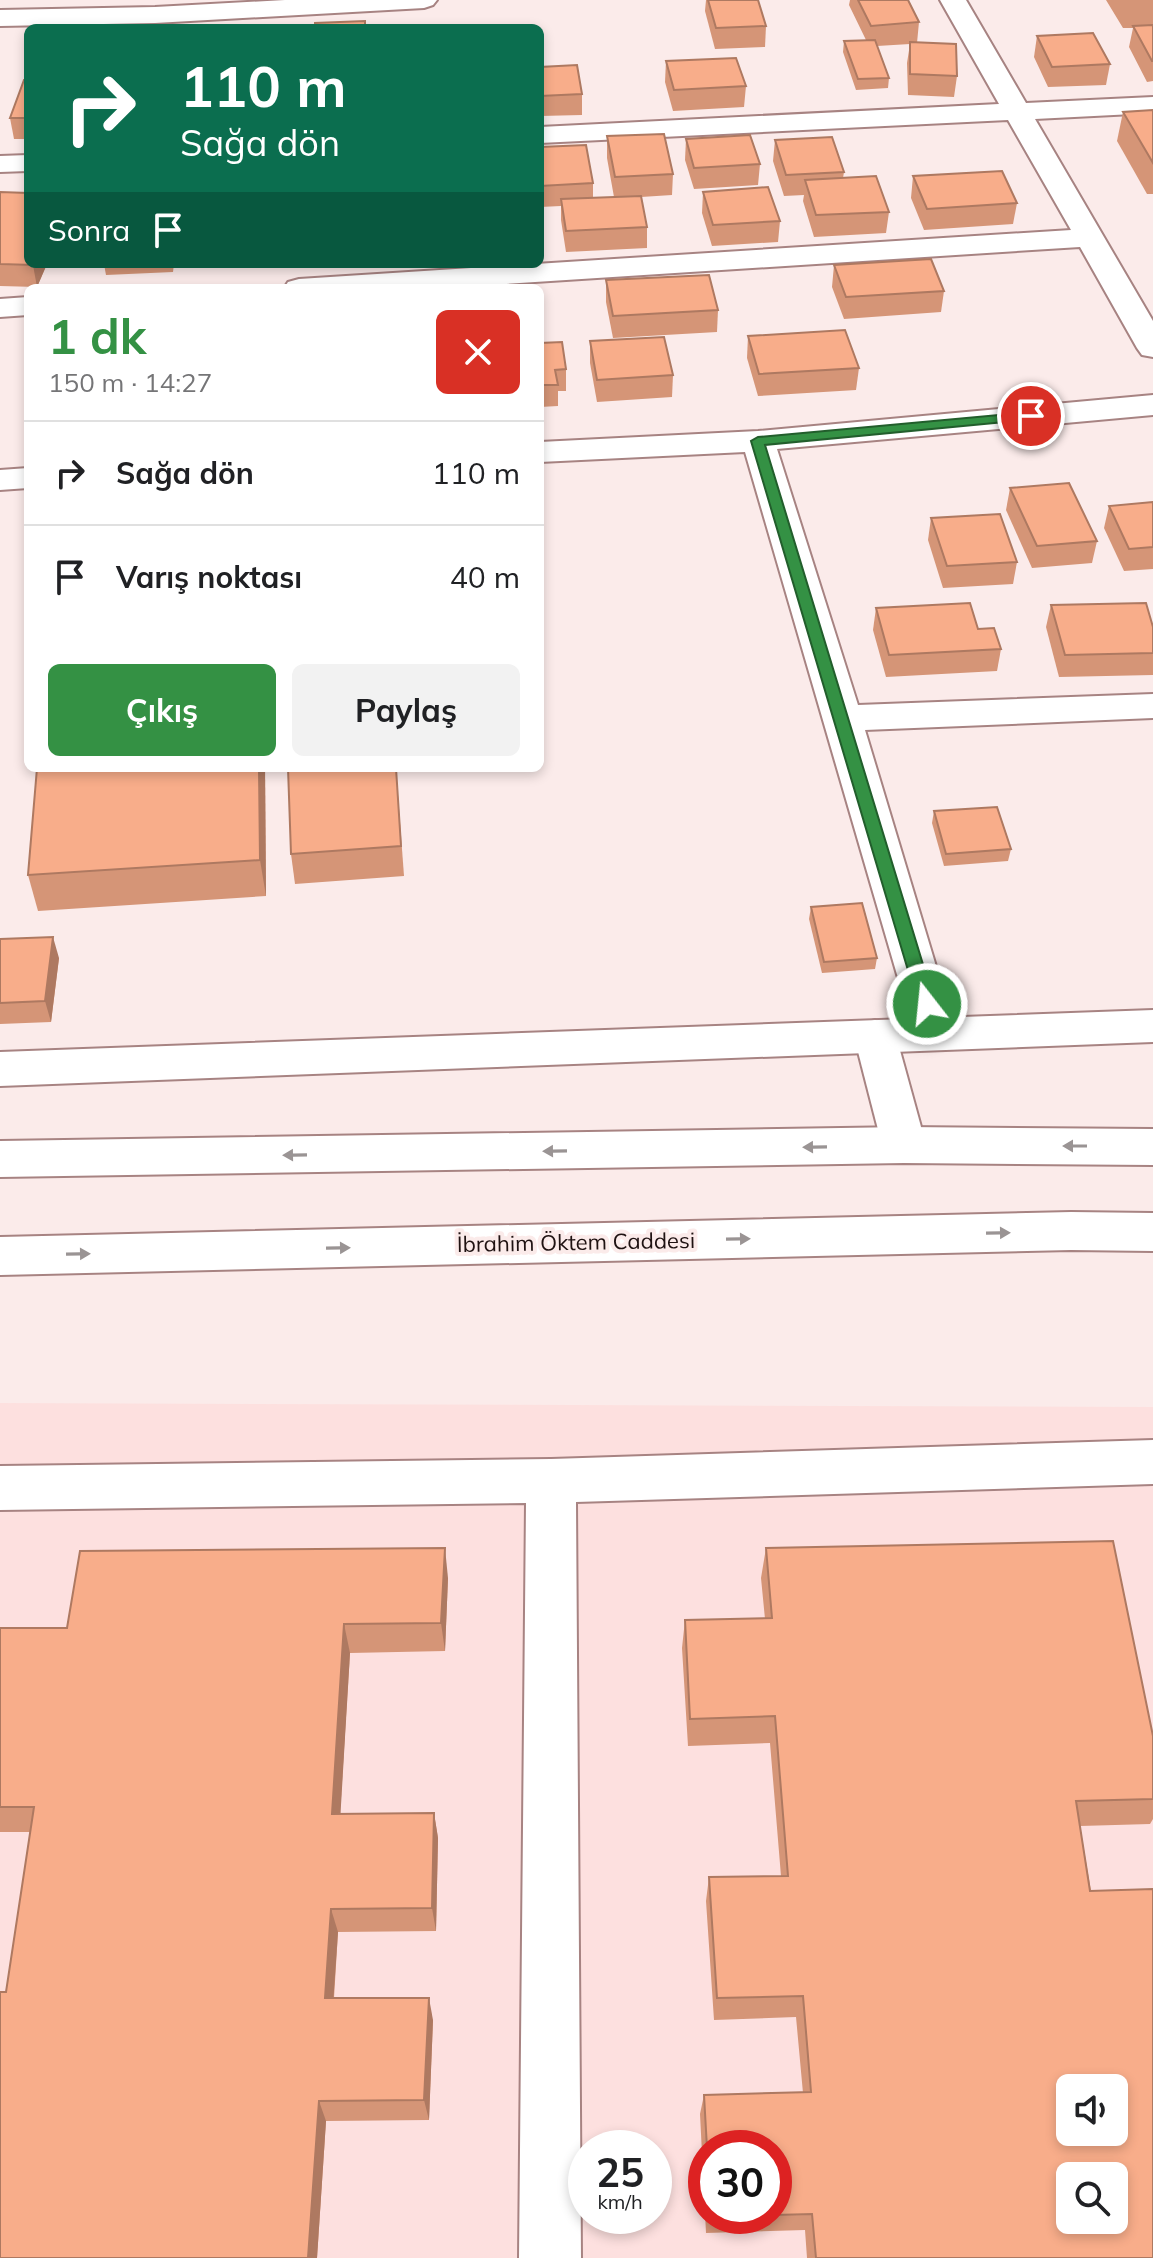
<!DOCTYPE html>
<html lang="tr">
<meta charset="utf-8">
<style>
:root{--surface:#fff;--page:#f2f2f2;--text:#202124;--muted:#757577;--line:#e0e0e0;--accent:#349144}
body{margin:0;font-family:Mulish,sans-serif;background:var(--page);color:var(--text);height:100vh;display:flex;flex-direction:column;font-size:30px;white-space:nowrap}
*{box-sizing:border-box;margin:0}
p{font-size:26px;color:var(--muted)}
.icon{flex:none;width:44px;height:44px;fill:none;stroke:currentColor;stroke-width:2;stroke-linecap:round;stroke-linejoin:round}
.map{position:relative;flex:1;overflow:hidden}
.drawer{position:absolute;left:24px;top:284px;width:520px;height:488px;display:flex;flex-direction:column;background:var(--surface);border-radius:12px;box-shadow:0 4px 12px #0003}
.drawer>*{flex:none}
.banner{position:absolute;left:24px;top:24px;width:520px;height:244px;border-radius:12px;box-shadow:0 4px 12px #0003;background:#0b6e4f;color:#fff;overflow:hidden}
.controls{position:absolute;left:1056px;top:2074px;display:grid;gap:16px}
.controls a{display:grid;place-items:center;width:72px;height:72px;border-radius:12px;background:var(--surface);box-shadow:0 4px 12px #0003;font-size:40px}
.speed{position:absolute;left:568px;top:2130px;display:flex;gap:16px;font-size:40px;font-weight:700;text-align:center}
.speed>*{display:grid;place-content:center;width:104px;height:104px;border-radius:50%;background:var(--surface);box-shadow:0 4px 12px #0003;line-height:1}
.speed small{font-size:20px;font-weight:400}
.speed .limit{border:12px solid #d22;background:#fff;color:#111}
.pin{position:absolute;display:grid;place-items:center;width:68px;height:68px;color:#fff;margin:-34px;border:4px solid #fff;border-radius:50%;box-shadow:0 2px 8px #0007}
.me{position:absolute;width:88px;margin:-44px;rotate:344deg;stroke-linejoin:round;filter:drop-shadow(0 0 6px #0008)}
.turn{display:flex;align-items:center;gap:28px;height:168px;padding:0 24px;font-size:36px}
.turn .icon{width:104px;height:104px;stroke-width:2.5}
.turn b{display:block;font-size:56px;line-height:68px}
.then{display:flex;align-items:center;height:76px;padding:0 24px;background:#0003;gap:16px;font-size:30px}
.round{display:grid;place-items:center;flex:none;width:84px;height:84px;border-radius:12px;background:var(--page)}
.headline{display:flex;align-items:center;justify-content:space-between;height:136px;padding:0 24px}
h1{font-size:48px;font-weight:700;line-height:60px;color:var(--accent)}
.primary-button{display:flex;gap:16px;margin-top:auto;padding:16px 24px}
.primary-button a{flex:1;height:92px;border-radius:12px;background:var(--accent);color:#fff;font-size:32px;font-weight:700;line-height:92px;text-align:center}
.primary-button a+a{background:var(--page);color:var(--text)}
ul{padding:0;list-style:none}
li{display:flex;align-items:center;gap:24px;height:104px;padding:0 24px;border-top:2px solid var(--line)}
li div{flex:1}
li b{display:block;font-size:30px}
li em{font-style:normal}
.map>svg:first-child{display:block}
.built{fill:#fde0df;fill-rule:evenodd}
.lines{fill:none;stroke-linecap:round;stroke-linejoin:round}
.street-casing{stroke:#a78382;stroke-width:4}
.secondary-casing{stroke:#a78382;stroke-width:4}
.street{fill:#fff;fill-rule:evenodd}
.secondary{fill:#fff;fill-rule:evenodd}
.wall{fill:#d59577;fill-rule:evenodd}
.shaded-wall{fill:#ae7961}
.building{fill:#f8ad8a;stroke:#ae7961;stroke-width:2;fill-rule:evenodd}
.oneway{fill:#9a9494}
.route{fill:#349144;stroke:#225e2c;stroke-width:2}
.labels{text-anchor:middle;stroke-width:8;stroke-linejoin:round;paint-order:stroke}
.street-label{font-size:22px;fill:#1f1212;stroke:#fbebea}
</style>
<div class="map">
<svg width="1153" height="2258" viewBox="0 0 1153 2258">
<rect width="100%" height="100%" fill="#fbebea"/>
<path class="built" d="M 0,1403 L 1153,1407 L 1153,2258 L 0,2258 ZM 1070,2088 L 1114,2088 L 1114,2132 L 1070,2132 ZM 586,2148 L 654,2148 L 654,2216 L 586,2216 ZM 706,2148 L 774,2148 L 774,2216 L 706,2216 ZM 1070,2176 L 1114,2176 L 1114,2220 L 1070,2220 Z"/>
<g class="lines">
<g class="street-casing">
<g id="street">
<path d="M 285,0 L 437,0 L 433,5 L 424,8 L 155,23 L 0,26 L 0,10 L 155,7 Z"/>
<path d="M 940,0 L 966,0 L 1026,103 L 1153,97 L 1153,113 L 1035,119 L 1153,321 L 1153,357 L 1142,355 L 1137,348 L 1080,247 L 442,288 L 284,288 L 288,282 L 299,279 L 1071,230 L 1008,120 L 540,143 L 540,127 L 999,104 Z"/>
<path d="M 28,155 L 28,171 L 0,172 L 0,156 Z"/>
<path d="M 28,297 L 28,315 L 0,317 L 0,299 Z"/>
<path d="M 1153,395 L 1153,415 L 777,449 L 858,705 L 1153,694 L 1153,718 L 865,730 L 956,1033 L 950,1044 L 935,1049 L 920,1044 L 914,1033 L 745,452 L 540,462 L 540,442 L 758,431 Z"/>
<path d="M 28,468 L 28,488 L 0,490 L 0,470 Z"/>
<path d="M 875,1020 L 890,1025 L 896,1036 L 926,1145 L 920,1157 L 904,1163 L 888,1157 L 882,1145 L 854,1036 L 860,1025 Z"/>
<path d="M 1153,1440 L 1153,1484 L 576,1502 L 581,2258 L 519,2258 L 526,1503 L 0,1510 L 0,1466 L 551,1459 Z"/>
</g>
</g>
<g class="secondary-casing">
<g id="secondary">
<path d="M 1153,1010 L 1153,1042 L 0,1086 L 0,1052 Z"/>
<path d="M 904,1127 L 1153,1129 L 1153,1165 L 904,1163 L 0,1177 L 0,1141 Z"/>
<path d="M 1071,1212 L 1153,1213 L 1153,1251 L 1071,1250 L 0,1275 L 0,1237 Z"/>
</g>
</g>
<use href="#street" class="street"/>
<use href="#secondary" class="secondary"/>
</g>
<g class="wall">
<path d="M 706,0 L 758,0 L 766,26 L 765,47 L 715,49 L 705,11 Z"/>
<path d="M 850,0 L 908,0 L 919,22 L 917,43 L 957,76 L 954,97 L 908,95 L 907,63 L 910,44 L 877,46 L 889,78 L 888,88 L 856,90 L 843,52 L 844,41 L 866,40 L 849,5 Z"/>
<path d="M 1106,0 L 1153,0 L 1153,81 L 1147,82 L 1129,47 L 1133,28 L 1123,28 Z"/>
<path d="M 1037,36 L 1110,64 L 1106,85 L 1048,87 L 1034,57 Z"/>
<path d="M 666,61 L 746,86 L 744,107 L 673,111 L 665,82 Z"/>
<path d="M 540,67 L 582,94 L 582,115 L 540,116 Z"/>
<path d="M 28,80 L 28,139 L 14,139 L 10,118 Z"/>
<path d="M 1153,110 L 1153,194 L 1147,194 L 1117,141 L 1123,112 Z"/>
<path d="M 607,136 L 673,174 L 672,195 L 641,197 L 647,227 L 647,248 L 566,252 L 561,220 L 561,206 L 540,207 L 540,147 L 593,183 L 593,198 L 614,197 L 607,158 Z"/>
<path d="M 686,139 L 760,164 L 758,185 L 694,189 L 685,160 Z"/>
<path d="M 775,140 L 844,172 L 843,178 L 889,212 L 886,233 L 814,237 L 803,201 L 804,195 L 784,196 L 773,161 Z"/>
<path d="M 913,176 L 1017,203 L 1013,224 L 924,230 L 911,198 Z"/>
<path d="M 0,192 L 28,264 L 47,264 L 37,287 L 0,286 Z"/>
<path d="M 703,192 L 780,221 L 778,242 L 712,246 L 702,213 Z"/>
<path d="M 104,264 L 174,264 L 173,272 L 106,275 Z"/>
<path d="M 834,265 L 944,291 L 941,312 L 844,319 L 832,287 Z"/>
<path d="M 606,280 L 718,310 L 717,332 L 613,338 L 606,302 Z"/>
<path d="M 748,336 L 859,368 L 856,390 L 758,396 L 747,358 Z"/>
<path d="M 590,341 L 673,375 L 672,397 L 597,402 L 590,363 Z"/>
<path d="M 540,343 L 566,369 L 566,391 L 558,391 L 558,406 L 540,407 Z"/>
<path d="M 1010,488 L 1097,541 L 1092,563 L 1032,568 L 1006,510 Z"/>
<path d="M 1153,502 L 1153,569 L 1124,571 L 1104,528 L 1109,506 Z"/>
<path d="M 931,518 L 1017,562 L 1013,584 L 943,588 L 928,540 Z"/>
<path d="M 1051,605 L 1153,627 L 1153,675 L 1059,677 L 1046,627 Z"/>
<path d="M 876,608 L 978,629 L 1001,649 L 997,671 L 886,677 L 873,630 Z"/>
<path d="M 37,768 L 265,768 L 266,896 L 38,911 L 28,875 Z"/>
<path d="M 396,768 L 404,876 L 295,884 L 291,854 Z"/>
<path d="M 934,811 L 1011,849 L 1008,861 L 944,866 L 932,823 Z"/>
<path d="M 811,907 L 877,958 L 875,969 L 822,973 L 809,919 Z"/>
<path d="M 0,939 L 59,958 L 51,1022 L 0,1024 Z"/>
<path d="M 766,1548 L 1153,1736 L 1153,1819 L 1150,1824 L 1080,1826 L 1153,2258 L 807,2258 L 805,2230 L 706,2233 L 700,2114 L 704,2095 L 803,2093 L 796,2017 L 714,2020 L 706,1901 L 709,1877 L 781,1876 L 770,1743 L 688,1746 L 682,1648 L 685,1620 L 765,1619 L 761,1578 ZM 706,2148 L 774,2148 L 774,2216 L 706,2216 Z"/>
<path d="M 448,1578 L 445,1651 L 350,1653 L 340,1814 L 434,1813 L 438,1838 L 436,1931 L 338,1932 L 334,1998 L 433,2020 L 429,2120 L 326,2121 L 317,2258 L 0,2258 L 6,1992 L 30,1832 L 0,1832 L 0,1628 L 67,1628 Z"/>
</g>
<g class="shaded-wall">
<path d="M 33,264 L 47,264 L 37,287 L 33,265 Z"/>
<path d="M 259,768 L 265,768 L 266,896 L 260,860 Z"/>
<path d="M 53,937 L 59,958 L 51,1022 L 45,1001 Z"/>
<path d="M 445,1548 L 448,1578 L 445,1651 L 441,1623 Z"/>
<path d="M 344,1624 L 350,1653 L 339,1839 L 332,1814 Z"/>
<path d="M 434,1813 L 438,1838 L 436,1931 L 432,1908 Z"/>
<path d="M 331,1909 L 338,1932 L 332,2019 L 325,1998 Z"/>
<path d="M 429,1998 L 433,2020 L 429,2120 L 424,2100 Z"/>
<path d="M 319,2101 L 326,2121 L 317,2258 L 308,2258 Z"/>
</g>
<g class="building">
<path d="M 708,0 L 758,0 L 766,26 L 716,28 Z"/>
<path d="M 858,0 L 908,0 L 919,22 L 871,26 Z"/>
<path d="M 365,21 L 365,28 L 315,28 L 315,23 Z"/>
<path d="M 1153,25 L 1153,61 L 1152,61 L 1133,26 Z"/>
<path d="M 1093,33 L 1110,64 L 1052,67 L 1037,36 Z"/>
<path d="M 875,40 L 889,78 L 858,79 L 844,41 Z"/>
<path d="M 910,42 L 956,44 L 957,76 L 910,74 Z"/>
<path d="M 736,58 L 746,86 L 674,90 L 666,61 Z"/>
<path d="M 577,65 L 582,94 L 540,96 L 540,67 Z"/>
<path d="M 24,80 L 28,80 L 28,118 L 10,118 Z"/>
<path d="M 1153,110 L 1153,163 L 1123,112 Z"/>
<path d="M 664,134 L 673,174 L 615,177 L 607,136 Z"/>
<path d="M 750,135 L 760,164 L 694,168 L 686,139 Z"/>
<path d="M 832,137 L 844,172 L 786,175 L 775,140 Z"/>
<path d="M 586,145 L 593,183 L 540,186 L 540,147 Z"/>
<path d="M 1002,171 L 1017,203 L 927,209 L 913,176 Z"/>
<path d="M 876,176 L 889,212 L 816,215 L 805,180 Z"/>
<path d="M 768,187 L 780,221 L 713,225 L 703,192 Z"/>
<path d="M 0,192 L 28,193 L 28,264 L 33,264 L 33,265 L 0,264 Z"/>
<path d="M 641,196 L 647,227 L 566,231 L 561,199 Z"/>
<path d="M 931,259 L 944,291 L 846,297 L 834,265 Z"/>
<path d="M 709,275 L 718,310 L 613,316 L 606,280 Z"/>
<path d="M 845,330 L 859,368 L 759,374 L 748,336 Z"/>
<path d="M 664,337 L 673,375 L 597,380 L 590,341 Z"/>
<path d="M 562,342 L 566,369 L 555,370 L 558,385 L 540,385 L 540,343 Z"/>
<path d="M 1069,483 L 1097,541 L 1037,546 L 1010,488 Z"/>
<path d="M 1153,502 L 1153,547 L 1129,549 L 1109,506 Z"/>
<path d="M 1000,514 L 1017,562 L 947,566 L 931,518 Z"/>
<path d="M 970,603 L 978,629 L 994,628 L 1001,649 L 889,655 L 876,608 Z"/>
<path d="M 1146,603 L 1153,627 L 1153,653 L 1065,655 L 1051,605 Z"/>
<path d="M 37,768 L 259,768 L 260,860 L 28,875 Z"/>
<path d="M 288,768 L 396,768 L 401,846 L 291,854 Z"/>
<path d="M 997,807 L 1011,849 L 946,854 L 934,811 Z"/>
<path d="M 862,903 L 877,958 L 824,962 L 811,907 Z"/>
<path d="M 53,937 L 45,1001 L 0,1003 L 0,939 Z"/>
<path d="M 1113,1541 L 1153,1736 L 1153,1799 L 1076,1801 L 1090,1891 L 1153,1889 L 1153,2258 L 816,2258 L 812,2214 L 774,2215 L 774,2148 L 707,2148 L 704,2095 L 811,2092 L 803,1996 L 717,1998 L 709,1877 L 788,1876 L 775,1716 L 690,1719 L 685,1620 L 772,1618 L 766,1548 ZM 1070,2088 L 1114,2088 L 1114,2132 L 1070,2132 ZM 1070,2176 L 1114,2176 L 1114,2220 L 1070,2220 Z"/>
<path d="M 445,1548 L 441,1623 L 344,1624 L 332,1814 L 434,1813 L 432,1908 L 331,1909 L 325,1998 L 429,1998 L 424,2100 L 319,2101 L 308,2258 L 0,2258 L 0,1992 L 6,1992 L 34,1807 L 0,1807 L 0,1628 L 67,1628 L 80,1551 Z"/>
</g>
<defs><path id="oneway-solid" d="M-6-.8H1V-3.2L6.5 0L1 3.2V.8H-6Z" transform="scale(2)"/></defs>
<g class="oneway">
<use href="#oneway-solid" transform="translate(1075 1146) rotate(-180)"/>
<use href="#oneway-solid" transform="translate(815 1147) rotate(179)"/>
<use href="#oneway-solid" transform="translate(555 1151) rotate(179)"/>
<use href="#oneway-solid" transform="translate(295 1155) rotate(179)"/>
<use href="#oneway-solid" transform="translate(998 1233) rotate(-1)"/>
<use href="#oneway-solid" transform="translate(738 1239) rotate(-1)"/>
<use href="#oneway-solid" transform="translate(338 1248) rotate(-1)"/>
<use href="#oneway-solid" transform="translate(78 1254) rotate(-1)"/>
</g>
<path class="route" d="M 1031,412 L 1036,413 L 1036,419 L 765,445 L 935,1004 L 927,1011 L 918,1004 L 751,441 L 758,437 Z"/>
<g class="labels">
<g class="street-label">
<text transform="translate(576 1242) rotate(-1)" y="8">İbrahim Öktem Caddesi</text>
</g>
</g>
</svg>
<div class="controls">
<a><svg class="icon" aria-label="sound" viewBox="0 0 24 24"><path d="M4 9h4l5-4v14l-5-4H4zM17 9q2 3 0 6"/></svg></a>
<a><svg class="icon" aria-label="search" viewBox="0 0 24 24"><circle cx="10" cy="10" r="6"/><path d="M15 15l6 6"/></svg></a>
</div>
<div class="speed"><div>25<small>km/h</small></div><div class="limit">30</div></div>
<div class="pin" style="left:1031px;top:416px;background:#d93025"><svg class="icon" aria-label="arrive" viewBox="0 0 24 24"><path d="M6 21V4h12l-3 4 3 4H6"/></svg></div>
<svg class="me" style="left:927px;top:1004px" viewBox="-20 -20 40 40"><circle r="17" fill="#349144" stroke="#fff" stroke-width="3"/><path d="M0-11L8 9 0 5-8 9z" fill="#fff"/></svg>
<div class="banner">
<div class="turn"><svg class="icon" aria-label="right" viewBox="0 0 24 24"><path d="M7 20v-9h11M14 6l5 5-5 5"/></svg><div><b>110 m</b>Sağa dön</div></div>
<div class="then">Sonra<svg class="icon" aria-label="arrive" viewBox="0 0 24 24"><path d="M6 21V4h12l-3 4 3 4H6"/></svg></div>
</div>
<section class="drawer">
<div class="headline"><div><h1>1 dk</h1><p>150 m · 14:27</p></div><a class="round" style="background:#d93025;color:#fff"><svg class="icon" aria-label="close" viewBox="0 0 24 24"><path d="M6 6l12 12M18 6L6 18"/></svg></a></div>
<ul>
<li><svg class="icon" aria-label="right" viewBox="0 0 24 24"><path d="M7 20v-9h11M14 6l5 5-5 5"/></svg><div><b>Sağa dön</b></div><em>110 m</em></li>
<li><svg class="icon" aria-label="arrive" viewBox="0 0 24 24"><path d="M6 21V4h12l-3 4 3 4H6"/></svg><div><b>Varış noktası</b></div><em>40 m</em></li>
</ul>
<div class="primary-button"><a>Çıkış</a><a>Paylaş</a></div>
</section>
</div>
